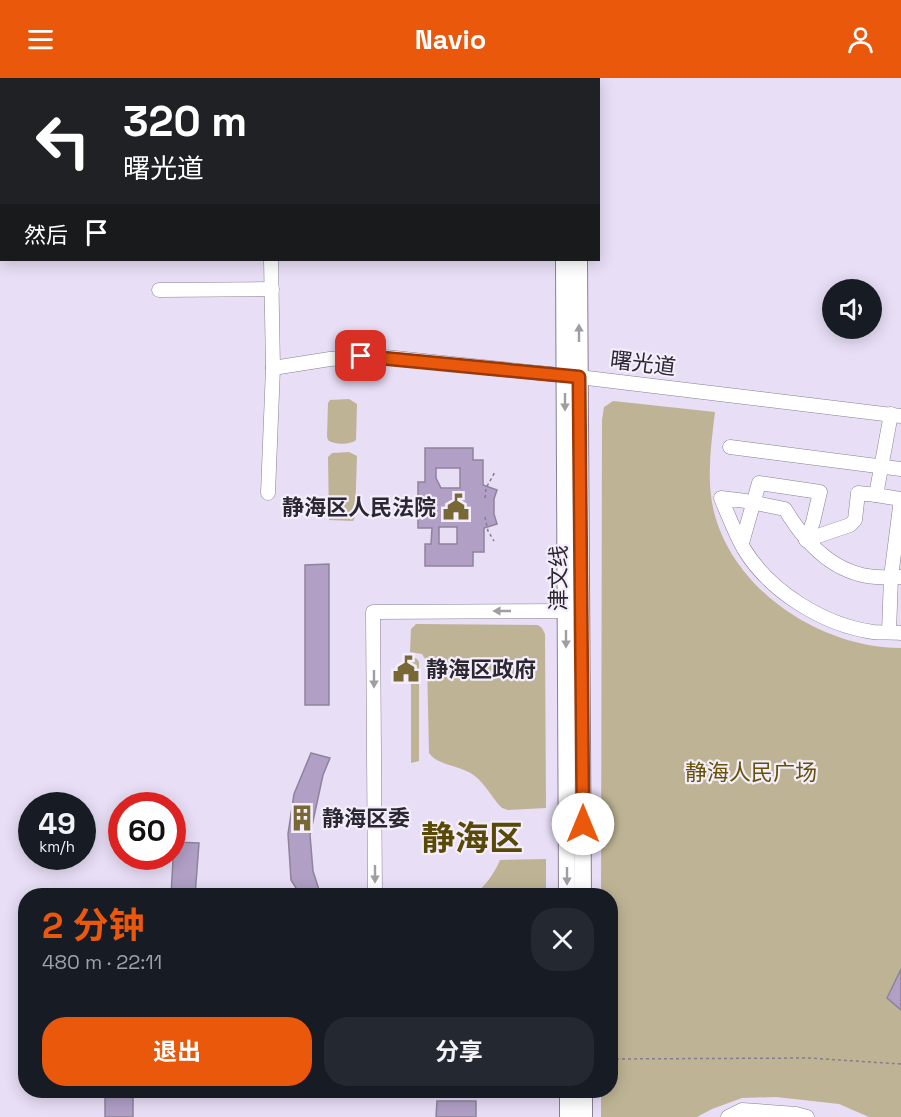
<!DOCTYPE html>
<html lang="zh">
<meta charset="utf-8">
<style>
:root{--surface:#171b24;--page:#242831;--text:#f1f3f6;--muted:#9ea1a6;--accent:#ea580c}
body{margin:0;font-family:"Space Grotesk","Noto Sans SC",sans-serif;background:var(--page);color:var(--text);height:100vh;display:flex;flex-direction:column;font-size:22px;white-space:nowrap}
*{box-sizing:border-box;margin:0}
p{font-size:20px;color:var(--muted)}
.icon{flex:none;width:33px;height:33px;fill:none;stroke:currentColor;stroke-width:2;stroke-linecap:round;stroke-linejoin:round}
.map{position:relative;flex:1;overflow:hidden}
.drawer{position:absolute;left:18px;top:810px;width:600px;height:210px;display:flex;flex-direction:column;background:var(--surface);border-radius:24px;box-shadow:0 3px 15px #0003}
.drawer>*{flex:none}
.banner{position:absolute;left:0px;top:0px;width:600px;height:183px;box-shadow:0 3px 15px #0003;background:#202124;color:#fff;overflow:hidden}
.buttons{position:absolute;left:822px;top:201px;display:grid;gap:12px}
.buttons a{display:grid;place-items:center;width:60px;height:60px;border-radius:50%;background:var(--surface);box-shadow:0 3px 15px #0003;font-size:30px}
.speed{position:absolute;left:18px;top:714px;display:flex;gap:12px;font-size:30px;font-weight:700;text-align:center}
.speed>*{display:grid;place-content:center;width:78px;height:78px;border-radius:50%;background:var(--surface);box-shadow:0 3px 15px #0003;line-height:1}
.speed small{font-size:15px;font-weight:400}
.speed .limit{border:9px solid #d22;background:#fff;color:#111}
.pin{position:absolute;display:grid;place-items:center;width:51px;height:51px;color:#fff;margin:-26px;border-radius:12px;box-shadow:0 3px 9px #0006}
.me{position:absolute;width:66px;margin:-33px;rotate:0deg;stroke-linejoin:round;filter:drop-shadow(0 0 4px #0008)}
.turn{display:flex;align-items:center;gap:21px;height:126px;padding:0 24px;font-size:27px}
.turn .icon{width:78px;height:78px;stroke-width:2.5}
.turn b{display:block;font-size:42px;line-height:51px}
.then{display:flex;align-items:center;height:57px;padding:0 24px;background:#0003;gap:12px;font-size:22px}
.round{display:grid;place-items:center;flex:none;width:63px;height:63px;border-radius:24px;background:var(--page)}
.summary{display:flex;align-items:center;justify-content:space-between;height:102px;padding:0 24px}
h1{font-size:36px;font-weight:700;line-height:45px;color:var(--accent)}
.action{display:flex;gap:12px;margin-top:auto;padding:12px 24px}
.action a{flex:1;height:69px;border-radius:24px;background:var(--accent);color:#fff;font-size:24px;font-weight:700;line-height:69px;text-align:center}
.action a+a{background:var(--page);color:var(--text)}
header{display:flex;justify-content:space-between;align-items:center;height:78px;padding:0 24px;background:var(--accent);color:#fff;font-size:27px;font-weight:700}
.map>svg:first-child{display:block}
.green{fill:#beb495}
.building{fill:#b19fc6;stroke:#8e849a;stroke-width:1.5;fill-rule:evenodd}
.lines{fill:none;stroke-linecap:round;stroke-linejoin:round}
.minor-casing{stroke:#897f94;stroke-width:15}
.major-casing{stroke:#897f94;stroke-width:18}
.path{stroke:#847d8d;stroke-width:1.5;stroke-dasharray:3 3;stroke-linecap:butt}
.minor{stroke:#fff;stroke-width:14}
.major{stroke:#fff;stroke-width:16}
.oneway{fill:#a09ea2}
.route-casing{stroke:#983908;stroke-width:15}
.route{stroke:#ea580c;stroke-width:10}
.labels{text-anchor:middle;stroke-width:4.5;stroke-linejoin:round;paint-order:stroke}
.street-label{font-size:22px;fill:#2c2831;stroke:#f3edfc}
.poi-label{font-size:22px;font-weight:bold;fill:#2c2831;stroke:#f3edfc;text-anchor:start}
.park-label{font-size:22px;fill:#655203;stroke:#f3edfc}
.town-label{font-size:34px;font-weight:bold;fill:#594907;stroke:#f3edfc}
</style>
<header><svg class="icon" aria-label="menu" viewBox="0 0 24 24"><path d="M4 6h16M4 12h16M4 18h16"/></svg>Navio<svg class="icon" aria-label="person" viewBox="0 0 24 24"><circle cx="12" cy="8" r="4"/><path d="M4 21q1-7 8-7t8 7"/></svg></header>
<div class="map">
<svg width="901" height="1039" viewBox="0 0 901 1039">
<rect width="100%" height="100%" fill="#e8def6"/>
<g class="green">
<path d="M 349,321 L 357,326 L 356,362 C 350,367 334,367 328,362 L 327,359 L 328,325 L 330,322 Z"/>
<path d="M 613,323 L 715,334 C 711,367 706,402 714,434 C 734,513 821,570 901,570 L 901,1039 L 869,1039 L 839,1026 L 776,1019 L 742,1020 L 712,1031 L 697,1039 L 601,1039 L 601,1013 L 610,1012 L 610,818 L 601,817 L 602,342 L 604,329 Z"/>
<path d="M 349,374 L 357,378 L 355,439 L 353,443 L 329,442 L 328,379 L 332,375 Z"/>
<path d="M 416,546 L 538,547 L 542,550 L 545,556 L 546,730 L 508,732 L 502,730 C 489,717 483,699 464,692 C 453,687 437,686 429,675 L 427,584 L 422,576 L 410,574 L 411,551 Z"/>
<path d="M 411,578 L 417,581 L 419,584 L 419,683 L 411,685 Z"/>
<path d="M 546,781 L 546,817 L 473,817 C 485,809 494,796 500,782 Z"/>
</g>
<g class="building">
<path d="M 425,370 L 473,370 L 473,382 L 483,382 L 483,407 L 497,412 L 494,421 L 494,436 L 497,446 L 484,450 L 484,474 L 473,474 L 473,488 L 425,488 L 425,466 L 431,466 L 432,450 L 418,450 L 418,404 L 425,404 ZM 436,390 L 460,390 L 460,410 L 441,410 L 436,400 ZM 439,449 L 457,449 L 457,466 L 439,466 Z"/>
<path d="M 329,486 L 329,627 L 305,627 L 305,487 Z"/>
<path d="M 311,675 L 330,680 L 323,697 L 310,757 L 313,793 L 321,818 L 301,818 L 291,802 L 288,756 L 294,716 Z"/>
<path d="M 174,764 L 199,765 L 195,818 L 171,818 Z"/>
<path d="M 901,891 L 901,932 L 887,920 Z"/>
<path d="M 108,1012 L 133,1012 L 133,1039 L 105,1039 L 105,1017 L 107,1017 Z"/>
<path d="M 437,1023 L 476,1023 L 476,1039 L 436,1039 Z"/>
</g>
<g class="lines">
<g class="minor-casing">
<g id="minor">
<path d="M 264,0 L 264,2"/>
<path d="M 413,0 L 413,2"/>
<path d="M 97,2 L 97,0"/>
<path d="M 293,2 L 300,1"/>
<path d="M 429,2 L 446,0"/>
<path d="M 534,2 L 534,0"/>
<path d="M 0,46 L 2,46"/>
<path d="M 0,96 L 2,96"/>
<path d="M 0,125 L 2,125"/>
<path d="M 159,212 L 272,211"/>
<path d="M 273,290 L 330,281 L 375,278 L 579,299 L 901,338"/>
<path d="M 891,336 L 876,417 L 901,421 L 891,499 L 901,499"/>
<path d="M 730,369 L 901,391"/>
<path d="M 268,415 L 273,290 L 271,182"/>
<path d="M 806,462 L 850,447 L 855,442 L 858,415 L 876,417"/>
<path d="M 742,465 L 759,405 L 820,414 L 813,444 L 806,462"/>
<path d="M 889,554 L 891,499 C 842,503 808,470 785,431 L 746,423 L 721,420 C 728,437 735,455 744,471 C 770,514 824,547 873,554 C 882,555 892,554 901,555"/>
<path d="M 375,818 L 373,534 L 576,533"/>
<path d="M 728,1039 L 742,1032 L 796,1036 L 807,1039"/>
</g>
</g>
<g class="major-casing">
<g id="major">
<path d="M 563,0 L 563,2"/>
<path d="M 579,0 L 579,2"/>
<path d="M 564,182 L 567,818"/>
<path d="M 579,182 L 583,818"/>
<path d="M 568,1039 L 568,1012"/>
<path d="M 584,1039 L 584,1012"/>
</g>
</g>
<g class="path">
<path d="M 485,420 L 486,410 L 495,394"/>
<path d="M 485,439 L 488,453 L 494,463"/>
<path d="M 610,981 L 809,980 L 901,986"/>
</g>
<use href="#minor" class="minor"/>
<use href="#major" class="major"/>
</g>
<defs><path id="oneway-solid" d="M-6-.8H1V-3.2L6.5 0L1 3.2V.8H-6Z" transform="scale(1.5)"/></defs>
<g class="oneway">
<use href="#oneway-solid" transform="translate(579 255) rotate(-90)"/>
<use href="#oneway-solid" transform="translate(565 324) rotate(90)"/>
<use href="#oneway-solid" transform="translate(502 533) rotate(180)"/>
<use href="#oneway-solid" transform="translate(566 561) rotate(90)"/>
<use href="#oneway-solid" transform="translate(374 601) rotate(90)"/>
<use href="#oneway-solid" transform="translate(375 796) rotate(90)"/>
<use href="#oneway-solid" transform="translate(567 798) rotate(90)"/>
</g>
<g class="lines">
<g class="route-casing">
<path id="route" d="M 361,278 L 579,299 L 583,746"/>
</g>
<use href="#route" class="route"/>
</g>
<defs>
<g id="civic-bare" transform="scale(2.07)"><path d="M-.6-6.5H3V-4.5H.6V-3L4-1V1h2V6H-6V1h2V-1L-.6-3ZM-1.2 2.5V6h2.4V2.5Z" fill="#776835" stroke="#f3edfc" stroke-width="2.5" paint-order="stroke"/></g>
<g id="building-bare" transform="scale(2.07)"><path d="M-4-6H4V6H1V3H-1V6H-4ZM-2.5-4.3h1.7v1.8h-1.7ZM.8-4.3h1.7v1.8H.8ZM-2.5-1h1.7V.8h-1.7ZM.8-1h1.7V.8H.8Z" fill="#776835" stroke="#f3edfc" stroke-width="2.5" paint-order="stroke"/></g>
</defs>
<g fill-rule="evenodd">
<use href="#civic-bare" x="456" y="429"/>
<use href="#civic-bare" x="406" y="591"/>
<use href="#building-bare" x="302" y="740"/>
</g>
<g class="labels">
<g class="street-label">
<text transform="translate(643 285) rotate(7)" y="8">曙光道</text>
<text transform="translate(558 500) rotate(-90)" y="8">津文线</text>
</g>
<g class="poi-label">
<text x="436" y="437" text-anchor="end">静海区人民法院</text>
<text x="426" y="599">静海区政府</text>
<text x="322" y="748">静海区委</text>
</g>
<g class="park-label">
<text x="751" y="702">静海人民广场</text>
</g>
<g class="town-label">
<text x="472" y="772">静海区</text>
</g>
</g>
</svg>
<div class="buttons">
<a><svg class="icon" aria-label="sound" viewBox="0 0 24 24"><path d="M4 9h4l5-4v14l-5-4H4zM17 9q2 3 0 6"/></svg></a>
</div>
<div class="speed"><div>49<small>km/h</small></div><div class="limit">60</div></div>
<div class="pin" style="left:361px;top:278px;background:#d93025"><svg class="icon" aria-label="arrive" viewBox="0 0 24 24"><path d="M6 21V4h12l-3 4 3 4H6"/></svg></div>
<svg class="me" style="left:583px;top:746px" viewBox="-20 -20 40 40"><circle r="19" fill="#fff"/><path d="M0-13L10 11 0 6-10 11z" fill="#ea580c"/></svg>
<div class="banner">
<div class="turn"><svg class="icon" aria-label="left" viewBox="0 0 24 24"><path d="M17 20v-9H6M10 6l-5 5 5 5"/></svg><div><b>320 m</b>曙光道</div></div>
<div class="then">然后<svg class="icon" aria-label="arrive" viewBox="0 0 24 24"><path d="M6 21V4h12l-3 4 3 4H6"/></svg></div>
</div>
<section class="drawer">
<div class="summary"><div><h1>2 分钟</h1><p>480 m · 22:11</p></div><a class="round"><svg class="icon" aria-label="close" viewBox="0 0 24 24"><path d="M6 6l12 12M18 6L6 18"/></svg></a></div>
<div class="action"><a>退出</a><a>分享</a></div>
</section>
</div>
